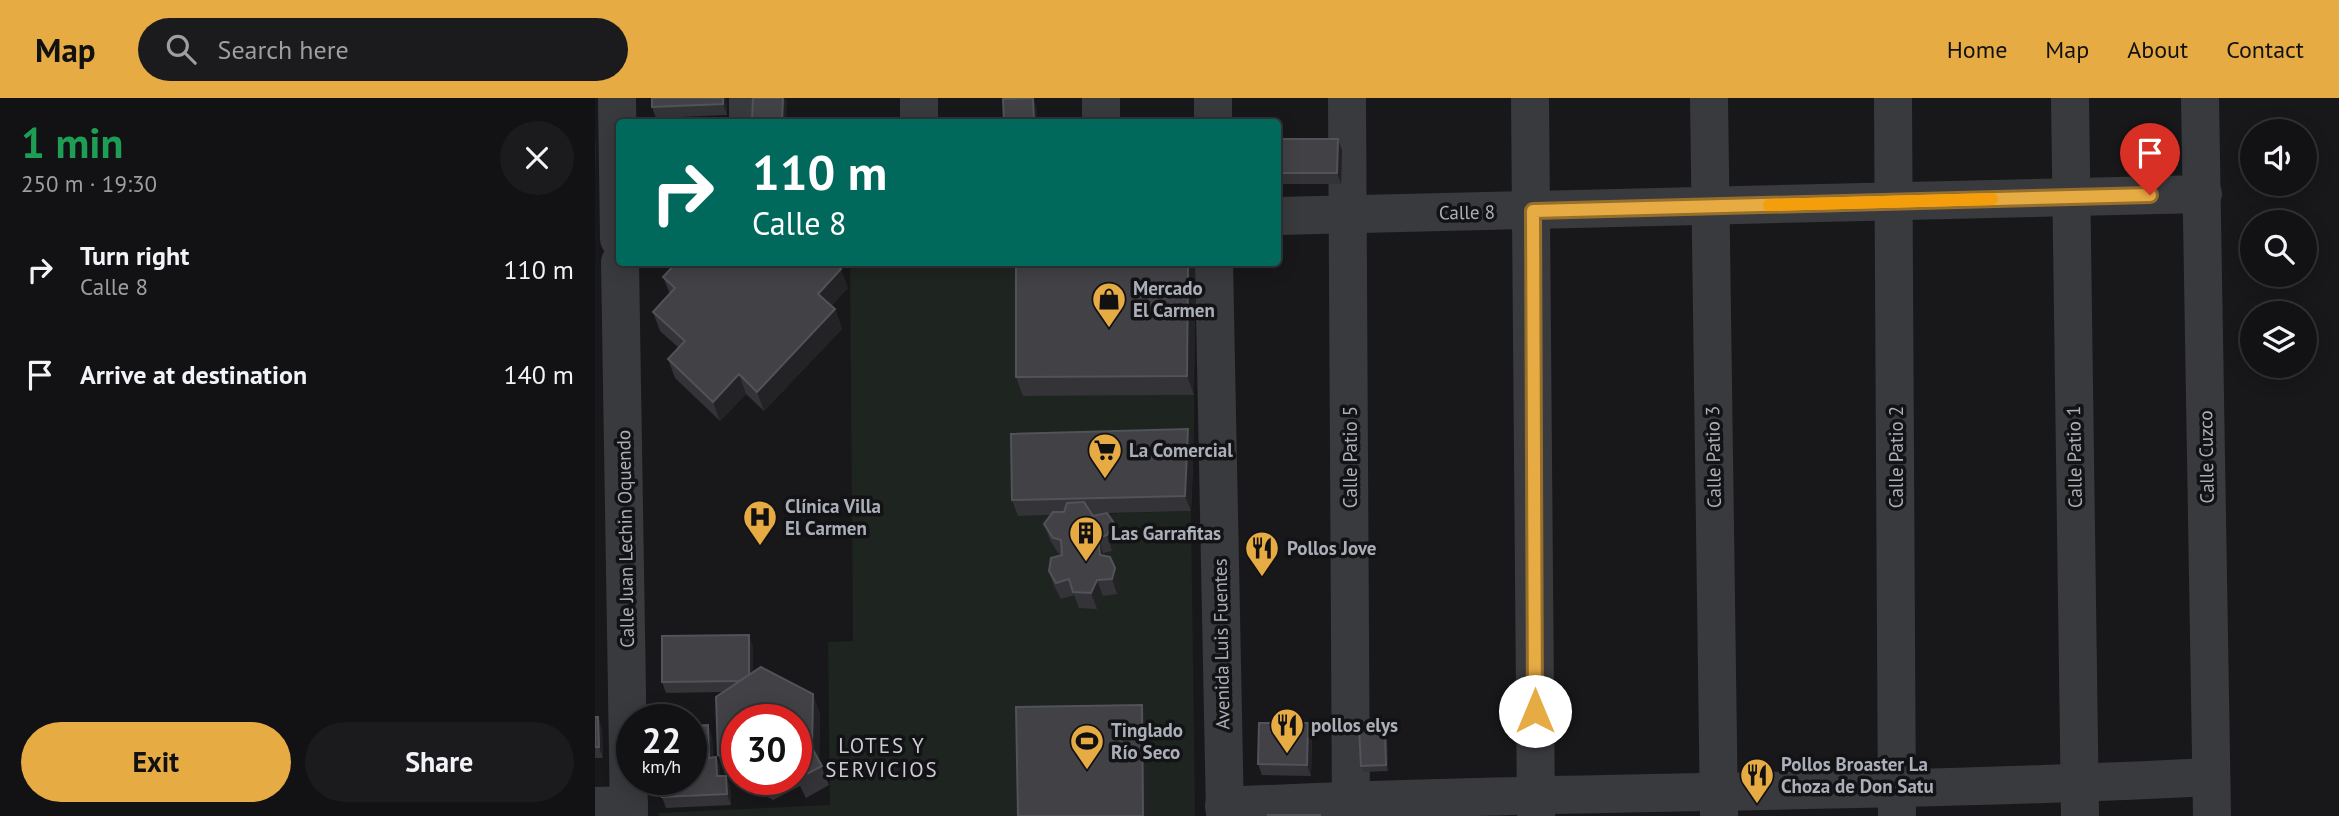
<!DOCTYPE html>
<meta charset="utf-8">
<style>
:root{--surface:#121214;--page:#1b1b1d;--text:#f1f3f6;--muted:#9c9ea0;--line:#313234;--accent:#e7ab43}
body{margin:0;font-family:"PT Sans",sans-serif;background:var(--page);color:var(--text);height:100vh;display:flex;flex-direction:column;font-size:26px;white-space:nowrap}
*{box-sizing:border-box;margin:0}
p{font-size:23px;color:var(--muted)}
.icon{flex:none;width:38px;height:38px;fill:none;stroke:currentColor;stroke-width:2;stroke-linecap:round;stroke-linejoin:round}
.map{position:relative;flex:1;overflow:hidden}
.sheet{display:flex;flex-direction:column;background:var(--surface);width:595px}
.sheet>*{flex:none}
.hud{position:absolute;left:21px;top:21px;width:665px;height:147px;border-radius:7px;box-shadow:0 4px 18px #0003,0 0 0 2px var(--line);background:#00695c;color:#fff;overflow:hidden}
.buttons{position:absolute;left:1645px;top:21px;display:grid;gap:14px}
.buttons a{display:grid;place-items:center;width:77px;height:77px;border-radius:50%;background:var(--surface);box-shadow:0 4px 18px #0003,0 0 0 2px var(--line);font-size:35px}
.speed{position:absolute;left:21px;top:606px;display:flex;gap:14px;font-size:35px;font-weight:700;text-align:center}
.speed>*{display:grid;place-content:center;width:91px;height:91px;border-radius:50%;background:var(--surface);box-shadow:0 4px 18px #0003,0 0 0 2px var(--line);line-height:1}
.speed small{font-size:18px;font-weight:400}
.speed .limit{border:10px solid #d22;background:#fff;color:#111}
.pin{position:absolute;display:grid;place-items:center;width:60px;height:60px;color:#fff;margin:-72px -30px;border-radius:50% 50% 50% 0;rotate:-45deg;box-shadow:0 0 7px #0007}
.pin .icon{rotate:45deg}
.me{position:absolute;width:77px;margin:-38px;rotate:0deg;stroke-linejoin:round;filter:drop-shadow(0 0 5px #0008)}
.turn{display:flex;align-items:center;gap:24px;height:147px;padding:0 21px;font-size:32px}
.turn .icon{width:91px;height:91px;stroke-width:2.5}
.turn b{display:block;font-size:49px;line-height:60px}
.round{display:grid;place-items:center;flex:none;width:74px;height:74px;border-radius:37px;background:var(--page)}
.summary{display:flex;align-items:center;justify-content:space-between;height:119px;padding:0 21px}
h1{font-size:42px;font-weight:600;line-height:52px;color:#1e9e55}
.action{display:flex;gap:14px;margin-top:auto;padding:14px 21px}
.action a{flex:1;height:80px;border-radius:42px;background:var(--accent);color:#111;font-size:28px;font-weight:600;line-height:80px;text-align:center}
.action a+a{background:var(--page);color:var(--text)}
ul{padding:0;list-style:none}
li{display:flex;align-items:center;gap:21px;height:105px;padding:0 21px}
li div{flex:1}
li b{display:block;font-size:26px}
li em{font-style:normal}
header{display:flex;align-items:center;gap:42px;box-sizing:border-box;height:98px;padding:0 35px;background:var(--accent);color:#111}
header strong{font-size:33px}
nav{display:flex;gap:38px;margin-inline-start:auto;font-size:24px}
.search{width:490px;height:63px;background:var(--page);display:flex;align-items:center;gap:18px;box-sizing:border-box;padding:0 24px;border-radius:38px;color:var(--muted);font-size:26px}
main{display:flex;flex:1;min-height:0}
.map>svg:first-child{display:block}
.green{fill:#1e241f}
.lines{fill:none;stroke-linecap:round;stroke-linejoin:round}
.minor{stroke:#393a3e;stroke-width:38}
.wall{fill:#343438;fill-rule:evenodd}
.shaded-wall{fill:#232326}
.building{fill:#414146;stroke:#515358;stroke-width:2}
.route-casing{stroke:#966f2c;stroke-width:18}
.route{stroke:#e7ab43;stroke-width:12}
.slow{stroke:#f59e0b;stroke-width:12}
.labels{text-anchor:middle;stroke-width:7;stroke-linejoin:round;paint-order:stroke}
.street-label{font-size:19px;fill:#abafb9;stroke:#131315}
.poi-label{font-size:19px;font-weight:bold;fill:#abafb9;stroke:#131315;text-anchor:start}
.neighbourhood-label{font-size:21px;letter-spacing:2px;fill:#ccced5;stroke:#131315}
</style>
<header>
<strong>Map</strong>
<div class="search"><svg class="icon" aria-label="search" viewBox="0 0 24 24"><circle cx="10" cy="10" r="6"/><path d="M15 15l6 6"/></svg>Search here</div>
<nav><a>Home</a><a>Map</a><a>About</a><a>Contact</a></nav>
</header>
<main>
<section class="sheet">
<div class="summary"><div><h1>1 min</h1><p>250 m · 19:30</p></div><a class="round"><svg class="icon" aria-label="close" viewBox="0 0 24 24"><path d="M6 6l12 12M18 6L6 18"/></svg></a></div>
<ul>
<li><svg class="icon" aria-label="right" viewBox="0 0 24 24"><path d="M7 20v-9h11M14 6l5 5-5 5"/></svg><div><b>Turn right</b><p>Calle 8</p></div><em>110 m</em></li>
<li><svg class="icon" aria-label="arrive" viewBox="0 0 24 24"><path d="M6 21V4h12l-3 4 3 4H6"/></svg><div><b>Arrive at destination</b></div><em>140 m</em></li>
</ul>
<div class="action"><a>Exit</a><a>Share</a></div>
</section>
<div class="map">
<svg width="1744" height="718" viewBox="0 0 1744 718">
<rect width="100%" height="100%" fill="#18181a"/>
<path class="green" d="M 255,165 L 429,165 L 429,298 L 599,297 L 599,346 L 422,351 L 423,418 L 596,413 L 600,718 L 555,718 L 553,626 L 429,718 L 64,718 L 63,715 L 235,707 L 233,544 L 258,543 Z"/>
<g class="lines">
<g class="minor">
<path d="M 22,0 L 24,141"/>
<path d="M 153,0 L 153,24"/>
<path d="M 324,0 L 324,24"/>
<path d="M 506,0 L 506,24"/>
<path d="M 752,0 L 756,718"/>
<path d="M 935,0 L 941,718"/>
<path d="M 1114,0 L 1124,716"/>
<path d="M 1298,0 L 1302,718"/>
<path d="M 1475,0 L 1485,718"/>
<path d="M 1605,0 L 1617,718"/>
<path d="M 618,24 L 618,0"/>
<path d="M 682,118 L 1608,96"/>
<path d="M 25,164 L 34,718"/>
<path d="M 619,164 L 630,718"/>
<path d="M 0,708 L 34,707"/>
<path d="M 629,708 C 958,692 1287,696 1615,679"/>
</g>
</g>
<g class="wall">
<path d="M 131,0 L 132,17 L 61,20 L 57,9 Z"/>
<path d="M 682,41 L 747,52 L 746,86 L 682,86 Z"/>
<path d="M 600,164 L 599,297 L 428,298 L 421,279 Z"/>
<path d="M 160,168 L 253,190 L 236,208 L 240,211 L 247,231 L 169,313 L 151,296 L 125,323 L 80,280 L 73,261 L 84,250 L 65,233 L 58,214 L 75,196 L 68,179 Z"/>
<path d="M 599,346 L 596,413 L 513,415 L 525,440 L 517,453 L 508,455 L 509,458 L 526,486 L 522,496 L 508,498 L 502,511 L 484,510 L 479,497 L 466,501 L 459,488 L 454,473 L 467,457 L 463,455 L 455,442 L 449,426 L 456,417 L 423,418 L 417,402 Z"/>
<path d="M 158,548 L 158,574 L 225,615 L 224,663 L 234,687 L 211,700 L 205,688 L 178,702 L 130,676 L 123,657 L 128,594 L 71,595 L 67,584 ZM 142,621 L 201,621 L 201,681 L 142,681 Z"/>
<path d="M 0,619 L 7,630 L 8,660 L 0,660 Z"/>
<path d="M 713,625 L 717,636 L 716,678 L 667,677 L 663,666 Z"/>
<path d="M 790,629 L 792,635 L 793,673 L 768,674 L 766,668 Z"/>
<path d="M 117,638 L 118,660 L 121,659 L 125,670 L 125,678 L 131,678 L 135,689 L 136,707 L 71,710 L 67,699 Z"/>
</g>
<g class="shaded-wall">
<path d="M 128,0 L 131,0 L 132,17 L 128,6 Z"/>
<path d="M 188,0 L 190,0 L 192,4 L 191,24 L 187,24 Z"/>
<path d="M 438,0 L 442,11 L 442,24 L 439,24 Z"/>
<path d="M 743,41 L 747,52 L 746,86 L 742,75 Z"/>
<path d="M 0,43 L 1,45 L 0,83 Z"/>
<path d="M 593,164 L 600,164 L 599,297 L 592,278 Z"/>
<path d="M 246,171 L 253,190 L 230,215 L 223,196 Z"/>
<path d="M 240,211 L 247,231 L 169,313 L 162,294 Z"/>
<path d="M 144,276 L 151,296 L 125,323 L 118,304 Z"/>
<path d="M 593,331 L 599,346 L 596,413 L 590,398 Z"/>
<path d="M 519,425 L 525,440 L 517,453 L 512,437 Z"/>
<path d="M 503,440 L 508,455 L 511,473 L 505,457 Z"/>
<path d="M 520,470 L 526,486 L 522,496 L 517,481 Z"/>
<path d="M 502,482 L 508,498 L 502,511 L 496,495 Z"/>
<path d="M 154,537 L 158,548 L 158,594 L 154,583 Z"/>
<path d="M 218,596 L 225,615 L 224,669 L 217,650 Z"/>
<path d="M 547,607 L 554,626 L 555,718 L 548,718 Z"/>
<path d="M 3,619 L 7,630 L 8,660 L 4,649 Z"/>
<path d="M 713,625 L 717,636 L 716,678 L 712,667 Z"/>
<path d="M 113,627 L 117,638 L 118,671 L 114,660 Z"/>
<path d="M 790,629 L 792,635 L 793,673 L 791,667 Z"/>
<path d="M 121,659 L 125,670 L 126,689 L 122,678 Z"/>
<path d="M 131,678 L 135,689 L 136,707 L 132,696 Z"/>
</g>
<g class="building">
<path d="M 57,0 L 128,0 L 128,6 L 57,9 Z"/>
<path d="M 158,0 L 188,0 L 187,24 L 157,24 Z"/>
<path d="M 438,0 L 439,24 L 409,24 L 408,1 Z"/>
<path d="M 682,41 L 743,41 L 742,75 L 682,75 Z"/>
<path d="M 82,164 L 157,164 L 160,168 L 163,164 L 240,164 L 246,171 L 223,196 L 240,211 L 162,294 L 144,276 L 118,304 L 73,261 L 90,243 L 58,214 L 80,190 L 68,179 Z"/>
<path d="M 421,164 L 593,164 L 592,278 L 421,279 Z"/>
<path d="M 593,331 L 590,398 L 417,402 L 416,336 Z"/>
<path d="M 489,404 L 498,418 L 512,415 L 519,425 L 512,437 L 503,440 L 505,457 L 515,459 L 520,470 L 517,481 L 502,482 L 496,495 L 478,494 L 474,481 L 461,485 L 454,473 L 456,460 L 467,457 L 466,442 L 458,440 L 449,426 L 458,414 L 469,414 L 472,405 Z"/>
<path d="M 154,537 L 154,577 L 144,583 L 67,584 L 67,538 Z"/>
<path d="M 166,569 L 218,596 L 217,650 L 227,668 L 204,680 L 201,675 L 201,621 L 142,621 L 142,667 L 123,657 L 121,599 Z"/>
<path d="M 547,607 L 548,718 L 423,718 L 421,609 Z"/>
<path d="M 0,619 L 3,619 L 4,649 L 0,649 Z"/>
<path d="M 664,625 L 713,625 L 712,667 L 663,666 Z"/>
<path d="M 113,627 L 114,660 L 121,659 L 122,678 L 131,678 L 132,696 L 67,699 L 67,681 L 96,681 L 96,628 Z"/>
<path d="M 790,629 L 791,667 L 766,668 L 764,630 Z"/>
<rect x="673" y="717" width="52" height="1"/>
</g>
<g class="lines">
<g class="route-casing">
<path id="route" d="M 940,613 L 938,113 L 1555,97"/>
</g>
<use href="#route" class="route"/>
<path class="slow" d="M 1174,107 L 1397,101"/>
</g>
<defs>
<g id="shop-pin" transform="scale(1.75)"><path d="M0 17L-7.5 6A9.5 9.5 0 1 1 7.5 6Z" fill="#e7ab43" stroke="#131315"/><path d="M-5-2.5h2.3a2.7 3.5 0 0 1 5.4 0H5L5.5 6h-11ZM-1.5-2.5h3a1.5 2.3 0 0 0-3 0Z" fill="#111"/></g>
<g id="supermarket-pin" transform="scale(1.75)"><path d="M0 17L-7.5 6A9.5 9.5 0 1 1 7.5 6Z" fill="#e7ab43" stroke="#131315"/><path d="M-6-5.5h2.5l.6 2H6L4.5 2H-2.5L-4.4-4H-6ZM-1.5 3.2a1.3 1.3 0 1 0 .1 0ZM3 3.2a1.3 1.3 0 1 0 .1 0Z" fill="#111"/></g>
<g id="hospital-pin" transform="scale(1.75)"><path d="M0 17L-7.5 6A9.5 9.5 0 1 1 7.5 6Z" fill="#e7ab43" stroke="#131315"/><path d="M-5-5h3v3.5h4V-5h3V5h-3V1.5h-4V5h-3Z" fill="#111"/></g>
<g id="building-pin" transform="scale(1.75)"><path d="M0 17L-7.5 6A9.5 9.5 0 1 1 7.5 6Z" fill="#e7ab43" stroke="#131315"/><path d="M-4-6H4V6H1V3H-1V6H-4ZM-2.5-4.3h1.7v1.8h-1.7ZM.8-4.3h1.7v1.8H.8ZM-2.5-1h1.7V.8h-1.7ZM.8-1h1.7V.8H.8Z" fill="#111"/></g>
<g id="restaurant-pin" transform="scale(1.75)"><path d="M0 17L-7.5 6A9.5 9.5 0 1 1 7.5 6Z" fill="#e7ab43" stroke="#131315"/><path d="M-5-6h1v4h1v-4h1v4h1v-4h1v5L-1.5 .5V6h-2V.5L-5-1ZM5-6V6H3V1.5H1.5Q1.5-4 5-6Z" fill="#111"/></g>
<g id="stadium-pin" transform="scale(1.75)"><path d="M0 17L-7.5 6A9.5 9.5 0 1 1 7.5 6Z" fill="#e7ab43" stroke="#131315"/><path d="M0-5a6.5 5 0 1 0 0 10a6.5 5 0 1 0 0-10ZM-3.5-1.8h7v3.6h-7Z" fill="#111"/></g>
</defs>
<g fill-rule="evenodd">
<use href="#shop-pin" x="514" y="201"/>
<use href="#supermarket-pin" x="510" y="352"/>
<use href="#hospital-pin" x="165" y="419"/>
<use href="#building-pin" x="491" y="435"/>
<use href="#restaurant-pin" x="667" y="450"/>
<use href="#restaurant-pin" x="692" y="627"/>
<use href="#stadium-pin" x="492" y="643"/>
<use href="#restaurant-pin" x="1162" y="677"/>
</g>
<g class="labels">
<g class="street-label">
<text transform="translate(872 114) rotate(-1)" y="7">Calle 8</text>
<text transform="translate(755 359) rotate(-90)" y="7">Calle Patio 5</text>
<text transform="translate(1118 359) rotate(-91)" y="7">Calle Patio 3</text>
<text transform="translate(1301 359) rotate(-90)" y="7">Calle Patio 2</text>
<text transform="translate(1479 359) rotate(-91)" y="7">Calle Patio 1</text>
<text transform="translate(1611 359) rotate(-91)" y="7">Calle Cuzco</text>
<text transform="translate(30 441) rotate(-91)" y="7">Calle Juan Lechin Oquendo</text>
<text transform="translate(626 546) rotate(-91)" y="7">Avenida Luis Fuentes</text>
</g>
<g class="poi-label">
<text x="538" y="197">Mercado<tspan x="538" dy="22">El Carmen</tspan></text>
<text x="534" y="359">La Comercial</text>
<text x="190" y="415">Clínica Villa<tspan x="190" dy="22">El Carmen</tspan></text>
<text x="516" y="442">Las Garrafitas</text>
<text x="692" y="457">Pollos Jove</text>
<text x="716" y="634">pollos elys</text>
<text x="516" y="639">Tinglado<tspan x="516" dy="22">Río Seco</tspan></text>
<text x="1186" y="673">Pollos Broaster La<tspan x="1186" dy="22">Choza de Don Satu</tspan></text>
</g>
<g class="neighbourhood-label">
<text x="287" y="655">LOTES Y<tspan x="287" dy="24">SERVICIOS</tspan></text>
</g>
</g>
</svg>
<div class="buttons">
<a><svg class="icon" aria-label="sound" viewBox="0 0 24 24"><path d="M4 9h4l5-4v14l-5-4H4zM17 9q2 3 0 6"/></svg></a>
<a><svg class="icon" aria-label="search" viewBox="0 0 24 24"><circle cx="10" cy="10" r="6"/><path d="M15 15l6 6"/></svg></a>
<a><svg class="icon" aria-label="layers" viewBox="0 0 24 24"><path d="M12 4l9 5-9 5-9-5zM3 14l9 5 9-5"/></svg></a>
</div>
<div class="speed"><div>22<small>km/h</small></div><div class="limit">30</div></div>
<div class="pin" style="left:1555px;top:97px;background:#d93025"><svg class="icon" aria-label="arrive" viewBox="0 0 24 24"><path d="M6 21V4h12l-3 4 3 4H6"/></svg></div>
<svg class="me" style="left:940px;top:613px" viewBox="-20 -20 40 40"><circle r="19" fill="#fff"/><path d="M0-13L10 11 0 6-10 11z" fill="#e7ab43"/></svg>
<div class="hud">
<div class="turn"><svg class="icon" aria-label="right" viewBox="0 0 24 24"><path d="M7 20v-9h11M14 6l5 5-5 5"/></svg><div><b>110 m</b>Calle 8</div></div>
</div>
</div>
</main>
